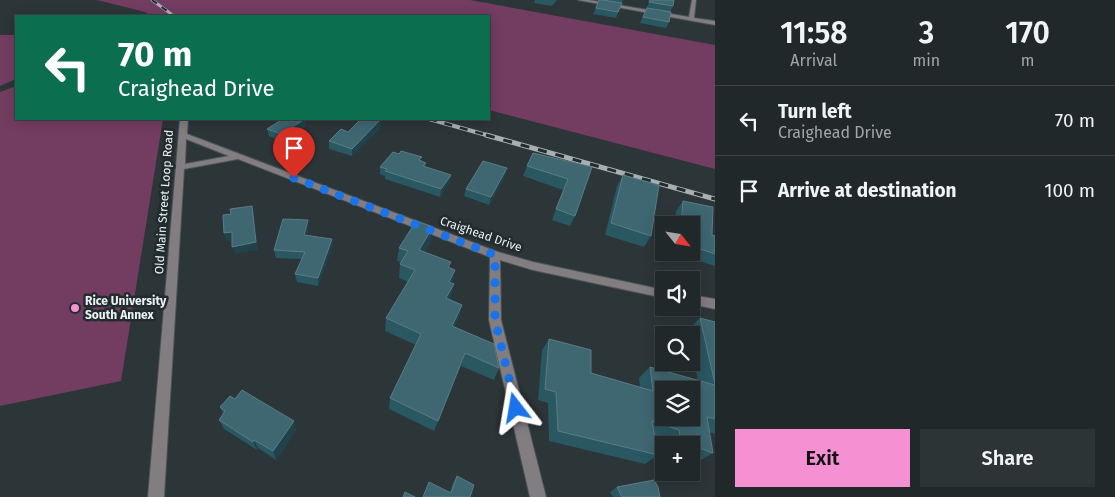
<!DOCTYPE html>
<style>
:root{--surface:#21282a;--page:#2d3436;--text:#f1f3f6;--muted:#a2a6a8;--line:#3e4447;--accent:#f591d3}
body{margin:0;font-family:"Fira Sans",sans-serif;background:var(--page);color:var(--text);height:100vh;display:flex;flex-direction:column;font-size:19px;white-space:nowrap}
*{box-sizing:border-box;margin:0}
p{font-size:16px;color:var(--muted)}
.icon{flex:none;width:28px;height:28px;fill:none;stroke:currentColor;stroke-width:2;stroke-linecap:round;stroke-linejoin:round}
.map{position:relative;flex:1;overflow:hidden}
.panel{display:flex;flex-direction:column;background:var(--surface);width:400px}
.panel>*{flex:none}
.hud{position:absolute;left:15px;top:15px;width:475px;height:105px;border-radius:0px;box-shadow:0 2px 12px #0003,0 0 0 1px var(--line);background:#0b6e4f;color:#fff;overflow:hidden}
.needle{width:32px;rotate:120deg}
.tools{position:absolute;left:655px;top:216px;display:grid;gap:10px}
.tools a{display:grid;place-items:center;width:45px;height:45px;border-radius:0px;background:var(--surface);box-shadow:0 2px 12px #0003,0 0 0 1px var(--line);font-size:25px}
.pin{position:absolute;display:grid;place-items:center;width:42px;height:42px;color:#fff;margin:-51px -21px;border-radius:50% 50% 50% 0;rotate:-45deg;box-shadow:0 0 5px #0007}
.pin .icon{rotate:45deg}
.me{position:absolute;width:55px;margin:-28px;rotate:346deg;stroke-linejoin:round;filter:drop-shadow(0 0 4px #0008)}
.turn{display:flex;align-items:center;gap:18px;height:105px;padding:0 20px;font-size:22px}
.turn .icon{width:65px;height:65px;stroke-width:2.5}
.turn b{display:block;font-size:35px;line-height:42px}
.eta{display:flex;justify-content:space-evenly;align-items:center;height:85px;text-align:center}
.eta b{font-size:30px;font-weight:600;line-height:35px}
.button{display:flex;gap:10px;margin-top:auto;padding:10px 20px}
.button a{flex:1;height:58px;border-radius:0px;background:var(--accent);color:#111;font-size:20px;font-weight:600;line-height:58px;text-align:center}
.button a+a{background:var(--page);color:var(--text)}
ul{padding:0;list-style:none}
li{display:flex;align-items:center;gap:15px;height:70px;padding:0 20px;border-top:1px solid var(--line)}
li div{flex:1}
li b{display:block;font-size:19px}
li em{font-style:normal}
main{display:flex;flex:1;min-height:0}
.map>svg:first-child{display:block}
.green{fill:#733c61}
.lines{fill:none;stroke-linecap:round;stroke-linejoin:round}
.minor-casing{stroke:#4b5356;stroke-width:2}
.minor{fill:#827d80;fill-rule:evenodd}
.rail-far2-casing{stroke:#a8afb2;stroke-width:3}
.rail-far1-casing{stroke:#a8afb2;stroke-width:4}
.rail-casing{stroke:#a8afb2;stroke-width:5}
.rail-far2{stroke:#222b2e;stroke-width:2;stroke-dasharray:6;stroke-linecap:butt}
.rail-far1{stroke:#222b2e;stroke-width:2.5;stroke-dasharray:8;stroke-linecap:butt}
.rail{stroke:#222b2e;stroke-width:3;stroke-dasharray:9;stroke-linecap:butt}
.wall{fill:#295762}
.shaded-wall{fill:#21424b}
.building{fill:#3e6772;stroke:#597d86;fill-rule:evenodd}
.route{stroke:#1a73e8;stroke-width:9;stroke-dasharray:0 16.2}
.poi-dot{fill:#f591d3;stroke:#222b2e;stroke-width:2}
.labels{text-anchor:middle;stroke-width:5;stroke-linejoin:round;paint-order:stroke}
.street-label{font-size:12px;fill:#ebf1f3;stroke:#222b2e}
.poi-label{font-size:12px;font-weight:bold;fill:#ebf1f3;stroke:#222b2e;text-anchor:start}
</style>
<main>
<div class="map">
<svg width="715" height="497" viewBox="0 0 715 497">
<rect width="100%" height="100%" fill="#2c3538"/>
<g class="green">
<path d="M 97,0 L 470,0 L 715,45 L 715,169 L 489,110 L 489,16 L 151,16 L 145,12 Z"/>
<path d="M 0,35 L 16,35 L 16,79 L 0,86 Z"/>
<path d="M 16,86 L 16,119 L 163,119 L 121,381 L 0,406 L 0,92 Z"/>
</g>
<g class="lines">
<g class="minor-casing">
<g id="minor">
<path d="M 578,0 L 589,0 L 689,17 L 692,0 L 696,0 L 694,18 L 715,21 L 715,25 Z"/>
<path d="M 180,119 L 188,119 L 187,134 L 498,252 L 533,262 L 664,290 L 664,298 L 533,270 L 500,260 L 501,320 L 546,497 L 530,497 L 489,320 L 490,257 L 238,159 L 184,169 L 164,497 L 148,497 ZM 186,139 L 229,156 L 185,164 Z"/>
<path d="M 691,295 L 715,299 L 715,309 L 691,304 Z"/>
</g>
</g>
<use href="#minor" class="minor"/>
<g class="rail-far2-casing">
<path id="rail-far2" d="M 152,0 L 174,16"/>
</g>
<g class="rail-far1-casing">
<path id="rail-far1" d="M 429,119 L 490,136"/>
</g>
<g class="rail-casing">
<path id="rail" d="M 486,135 L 715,199"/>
</g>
<use href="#rail-far2" class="rail-far2"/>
<use href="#rail-far1" class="rail-far1"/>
<use href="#rail" class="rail"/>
</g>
<g class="wall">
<path d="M 535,0 L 557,0 L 552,6 L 534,3 Z"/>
<path d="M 599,0 L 623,0 L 616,18 L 593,14 Z"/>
<path d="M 650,0 L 673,6 L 670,12 L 669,22 L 666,28 L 640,23 Z"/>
<path d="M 381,119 L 381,127 L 352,156 L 329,149 L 329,141 L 348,132 Z"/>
<path d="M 306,126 L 282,142 L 269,136 L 267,129 Z"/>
<path d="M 421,161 L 426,163 L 425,167 L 451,175 L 449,183 L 440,197 L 385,179 L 385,176 L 380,174 L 380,167 Z"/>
<path d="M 527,166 L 592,167 L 575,216 L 570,226 L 552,220 L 563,190 L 523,176 Z"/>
<path d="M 623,175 L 651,236 L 644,247 L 605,235 L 617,186 Z"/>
<path d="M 505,176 L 489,205 L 464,196 L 466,189 Z"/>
<path d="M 683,201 L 712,235 L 715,236 L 715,266 L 673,252 L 691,252 L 691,225 L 674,225 L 676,211 Z"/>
<path d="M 308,228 L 307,236 L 332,247 L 318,286 L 297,282 L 295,274 L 302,259 L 276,258 L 274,250 Z"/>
<path d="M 431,241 L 424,252 L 451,262 L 449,267 L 455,270 L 452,283 L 451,297 L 449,300 L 459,318 L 454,327 L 499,368 L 494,380 L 461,366 L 434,431 L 389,409 L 390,398 L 416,345 L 385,331 L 386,318 L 408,282 L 399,278 L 400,264 L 401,262 L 397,261 L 399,248 Z"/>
<path d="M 700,318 L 715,322 L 715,434 L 709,432 L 713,453 L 698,462 L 691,460 L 691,445 L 667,445 L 666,440 L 655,436 L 658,455 L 645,464 L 549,441 L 548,403 L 538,400 L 542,350 L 549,339 L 591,373 L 640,387 L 639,378 L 650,367 L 698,381 L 691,346 L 691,335 L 689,335 L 688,330 Z"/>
<path d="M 235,399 L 296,430 L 276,460 L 258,448 L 257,450 L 224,429 L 219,420 L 223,414 L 220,407 Z"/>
<path d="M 457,476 L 470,497 L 450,492 L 453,483 Z"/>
<path d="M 617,487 L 660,497 L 613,497 L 610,492 Z"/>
</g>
<g class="shaded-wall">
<path d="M 305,119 L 306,126 L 282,142 L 281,134 Z"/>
<path d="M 381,119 L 381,127 L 352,156 L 352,149 Z"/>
<path d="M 507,168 L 505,176 L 489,205 L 491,197 Z"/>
<path d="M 451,175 L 449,183 L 440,197 L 441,189 Z"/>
<path d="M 252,206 L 254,214 L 258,250 L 235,254 L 232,247 Z"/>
<path d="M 308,220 L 308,228 L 305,243 L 304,235 Z"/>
<path d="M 433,227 L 431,241 L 417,263 L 419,250 Z"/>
<path d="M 232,232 L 234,240 L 226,241 L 224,233 Z"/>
<path d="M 332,239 L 332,247 L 318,286 L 318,278 Z"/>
<path d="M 455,270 L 452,283 L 449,282 Z"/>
<path d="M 454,284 L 451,297 L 443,311 L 446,298 Z"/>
<path d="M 462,305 L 459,318 L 449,339 L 452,326 Z"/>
<path d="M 465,353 L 461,366 L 434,431 L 438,421 Z"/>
<path d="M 294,421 L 296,430 L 276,460 L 273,451 Z"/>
<path d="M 254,440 L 258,448 L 257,450 L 253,442 Z"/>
</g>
<g class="building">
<path d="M 599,0 L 603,0 L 622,3 L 618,12 L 596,8 Z"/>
<path d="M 650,0 L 674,0 L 673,6 L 649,2 Z"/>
<path d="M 647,8 L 671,12 L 669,22 L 643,17 Z"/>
<path d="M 283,119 L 305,119 L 281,134 L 267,129 Z"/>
<path d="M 361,119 L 381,119 L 352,149 L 329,141 L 341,129 L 348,132 Z"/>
<path d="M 401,151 L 422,157 L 419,160 L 426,163 L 423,166 L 451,175 L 441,189 L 385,171 L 387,169 L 380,167 L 393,152 L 399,154 Z"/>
<path d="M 533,153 L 592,167 L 575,216 L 556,209 L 568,179 L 527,166 Z"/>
<path d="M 483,161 L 507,168 L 491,197 L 466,189 Z"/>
<path d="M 623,175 L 659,185 L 651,236 L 611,223 Z"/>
<path d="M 683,201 L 713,207 L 712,235 L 715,236 L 715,254 L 691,246 L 691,225 L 681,225 Z"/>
<path d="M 252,206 L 256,242 L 232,247 L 232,232 L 224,233 L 223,215 L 231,214 L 230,209 Z"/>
<path d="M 283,219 L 308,220 L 304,235 L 332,239 L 318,278 L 295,274 L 305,252 L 274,250 Z"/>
<path d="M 416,221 L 433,227 L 419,250 L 451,262 L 448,267 L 455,270 L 449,282 L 454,284 L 446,298 L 462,305 L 452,326 L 494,344 L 499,368 L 465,353 L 438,421 L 390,398 L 421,334 L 386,318 L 415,270 L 400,264 L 408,251 L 399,248 Z"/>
<path d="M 700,318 L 715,322 L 715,384 Z"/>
<path d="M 549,339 L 591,350 L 591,373 L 653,391 L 650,367 L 715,385 L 715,419 L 707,417 L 713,453 L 699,448 L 698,441 L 680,436 L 679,430 L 652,421 L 658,455 L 558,431 L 556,392 L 545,389 ZM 664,390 L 691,390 L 691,418 L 664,418 Z"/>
<path d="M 242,390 L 294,421 L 273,451 L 254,440 L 253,442 L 219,420 L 225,411 L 220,407 L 230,396 L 235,399 Z"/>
<path d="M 457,476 L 474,485 L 470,497 L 423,497 L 429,482 L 451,493 Z"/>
<path d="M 654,480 L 658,487 L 660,497 L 622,497 L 617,487 Z"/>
<path d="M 405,492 L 415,497 L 403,497 Z"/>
</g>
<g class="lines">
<path class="route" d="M 294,178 L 495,255 L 495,320 L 516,408"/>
</g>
<circle class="poi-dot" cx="75" cy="308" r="5"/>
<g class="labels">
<g class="street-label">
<text transform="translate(164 202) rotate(-86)" y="4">Old Main Street Loop Road</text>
<text transform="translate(481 234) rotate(19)" y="4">Craighead Drive</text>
</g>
<g class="poi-label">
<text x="85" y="305">Rice University<tspan x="85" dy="14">South Annex</tspan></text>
</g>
</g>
</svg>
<div class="tools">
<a><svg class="needle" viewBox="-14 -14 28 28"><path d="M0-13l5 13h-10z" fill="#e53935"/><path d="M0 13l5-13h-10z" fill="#a2a6a8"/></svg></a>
<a><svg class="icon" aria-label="sound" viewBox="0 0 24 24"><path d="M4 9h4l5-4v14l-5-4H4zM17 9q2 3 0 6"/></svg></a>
<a><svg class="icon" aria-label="search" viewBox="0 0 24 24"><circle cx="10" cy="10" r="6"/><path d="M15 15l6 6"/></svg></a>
<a><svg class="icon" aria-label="layers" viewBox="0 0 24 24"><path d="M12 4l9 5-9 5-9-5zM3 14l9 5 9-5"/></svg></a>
<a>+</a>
</div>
<div class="pin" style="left:294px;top:178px;background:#d93025"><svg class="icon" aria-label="arrive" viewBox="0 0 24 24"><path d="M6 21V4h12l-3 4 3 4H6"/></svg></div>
<svg class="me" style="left:516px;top:408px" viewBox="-20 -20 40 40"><path d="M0-17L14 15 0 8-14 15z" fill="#1a73e8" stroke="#fff" stroke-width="4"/></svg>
<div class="hud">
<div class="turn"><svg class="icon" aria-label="left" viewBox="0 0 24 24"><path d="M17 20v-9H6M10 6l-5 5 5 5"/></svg><div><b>70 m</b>Craighead Drive</div></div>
</div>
</div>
<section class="panel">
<div class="eta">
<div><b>11:58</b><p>Arrival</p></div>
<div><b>3</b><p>min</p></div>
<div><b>170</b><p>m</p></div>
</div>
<ul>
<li><svg class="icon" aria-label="left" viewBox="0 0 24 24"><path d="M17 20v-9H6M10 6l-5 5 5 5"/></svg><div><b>Turn left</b><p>Craighead Drive</p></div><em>70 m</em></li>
<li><svg class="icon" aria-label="arrive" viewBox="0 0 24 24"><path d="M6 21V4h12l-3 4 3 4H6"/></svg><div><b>Arrive at destination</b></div><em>100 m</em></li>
</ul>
<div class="button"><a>Exit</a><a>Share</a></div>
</section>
</main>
